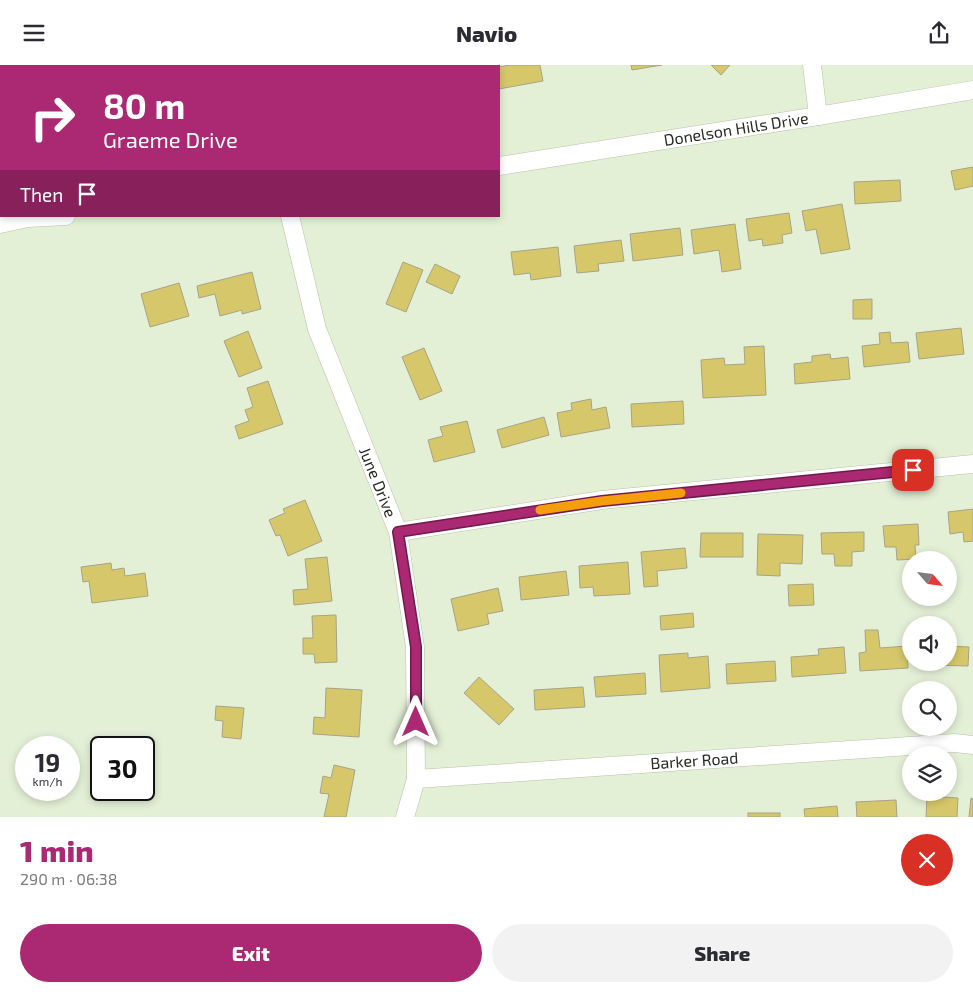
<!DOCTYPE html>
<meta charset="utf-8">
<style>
:root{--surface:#fff;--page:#f2f2f3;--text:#2b2b33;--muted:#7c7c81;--accent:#ab2873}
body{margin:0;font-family:"Exo 2",sans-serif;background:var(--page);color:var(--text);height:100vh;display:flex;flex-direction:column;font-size:19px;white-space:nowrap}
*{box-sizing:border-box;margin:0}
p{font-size:16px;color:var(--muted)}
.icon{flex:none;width:28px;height:28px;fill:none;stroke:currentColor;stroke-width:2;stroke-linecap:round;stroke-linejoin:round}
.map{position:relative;height:752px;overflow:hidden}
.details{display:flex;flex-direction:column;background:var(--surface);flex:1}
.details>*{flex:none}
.banner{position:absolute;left:0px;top:0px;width:500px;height:152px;box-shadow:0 2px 8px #0003;background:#ab2873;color:#fff;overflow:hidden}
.needle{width:32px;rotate:118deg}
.controls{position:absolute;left:902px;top:486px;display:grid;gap:10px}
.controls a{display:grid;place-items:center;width:55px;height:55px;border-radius:50%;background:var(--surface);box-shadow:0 2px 8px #0003;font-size:25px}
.speed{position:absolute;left:15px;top:671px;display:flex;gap:10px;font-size:25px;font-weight:700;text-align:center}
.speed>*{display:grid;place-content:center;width:65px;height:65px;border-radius:50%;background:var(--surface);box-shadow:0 2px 8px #0003;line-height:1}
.speed small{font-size:12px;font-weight:400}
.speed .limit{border:2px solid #111;border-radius:8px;background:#fff;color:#111}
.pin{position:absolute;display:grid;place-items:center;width:42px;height:42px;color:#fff;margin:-21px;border-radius:10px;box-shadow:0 2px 8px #0006}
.me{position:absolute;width:55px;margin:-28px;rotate:0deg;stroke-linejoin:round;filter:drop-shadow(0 0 4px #0008)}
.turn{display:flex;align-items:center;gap:18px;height:105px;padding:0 20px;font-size:22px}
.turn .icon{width:65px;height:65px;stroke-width:2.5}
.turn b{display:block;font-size:35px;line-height:42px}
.then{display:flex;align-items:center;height:48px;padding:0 20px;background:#0003;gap:10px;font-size:19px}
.round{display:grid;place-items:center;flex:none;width:52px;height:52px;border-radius:26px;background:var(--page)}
.overview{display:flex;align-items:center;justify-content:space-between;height:85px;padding:0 20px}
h1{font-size:30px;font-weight:800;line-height:38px;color:var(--accent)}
.button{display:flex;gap:10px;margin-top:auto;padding:10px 20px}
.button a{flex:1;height:58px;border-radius:30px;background:var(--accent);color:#fff;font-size:20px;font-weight:800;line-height:58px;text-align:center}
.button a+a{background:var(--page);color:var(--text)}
header{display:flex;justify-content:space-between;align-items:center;height:65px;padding:0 20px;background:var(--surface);font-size:22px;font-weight:800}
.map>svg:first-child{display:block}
.building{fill:#d6c86a;stroke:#a6a388}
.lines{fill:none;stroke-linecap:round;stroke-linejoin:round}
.minor-casing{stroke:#b5c2a9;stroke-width:19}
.minor{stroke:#fff;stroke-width:18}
.route-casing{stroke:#6f1a4b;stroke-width:12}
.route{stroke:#ab2873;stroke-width:9}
.slow{stroke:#f59e0b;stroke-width:9}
.labels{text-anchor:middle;stroke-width:4;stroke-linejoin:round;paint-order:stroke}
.street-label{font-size:16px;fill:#272c22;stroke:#fff}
</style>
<header><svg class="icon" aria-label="menu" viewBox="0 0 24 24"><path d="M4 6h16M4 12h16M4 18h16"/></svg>Navio<svg class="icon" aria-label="share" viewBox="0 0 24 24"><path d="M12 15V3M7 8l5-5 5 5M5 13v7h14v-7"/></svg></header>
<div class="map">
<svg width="973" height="752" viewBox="0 0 973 752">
<rect width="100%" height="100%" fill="#e4f0d6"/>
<g class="building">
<path d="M 510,0 L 540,0 L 543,16 L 499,24 L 499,2 Z"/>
<path d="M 631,0 L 662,0 L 632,5 Z"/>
<path d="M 711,0 L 730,0 L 721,10 Z"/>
<path d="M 0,31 L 1,32 L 1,66 L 0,65 Z"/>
<path d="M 973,102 L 973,121 L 955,125 L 951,106 Z"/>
<path d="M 900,115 L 901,136 L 855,139 L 854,117 Z"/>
<path d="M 842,139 L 850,184 L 821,189 L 816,164 L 806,166 L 802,146 Z"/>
<path d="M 789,148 L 792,168 L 782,170 L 783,178 L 763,181 L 762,174 L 749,176 L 746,154 Z"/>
<path d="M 735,159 L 741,204 L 722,207 L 719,185 L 694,189 L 691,165 Z"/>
<path d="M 680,163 L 683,190 L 633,196 L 630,169 Z"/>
<path d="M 621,175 L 624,196 L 598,199 L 599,206 L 577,208 L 574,181 Z"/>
<path d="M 558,182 L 561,211 L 531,215 L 530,208 L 514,210 L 511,187 Z"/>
<path d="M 403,197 L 423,205 L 406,247 L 386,239 Z"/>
<path d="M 435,199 L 460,211 L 452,229 L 426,217 Z"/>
<path d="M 252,207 L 261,244 L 242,249 L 242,245 L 220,251 L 215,229 L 199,233 L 197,221 Z"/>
<path d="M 179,218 L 189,251 L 150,262 L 141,229 Z"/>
<path d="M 872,234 L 872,254 L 853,254 L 853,235 Z"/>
<path d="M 961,263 L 964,289 L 919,294 L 916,268 Z"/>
<path d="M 248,266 L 262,303 L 239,312 L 224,276 Z"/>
<path d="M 890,267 L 891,278 L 908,277 L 910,297 L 864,302 L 862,281 L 880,279 L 879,268 Z"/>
<path d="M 764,281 L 766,330 L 703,333 L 701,295 L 724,293 L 725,300 L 745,299 L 744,282 Z"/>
<path d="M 424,283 L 442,326 L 420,335 L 402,292 Z"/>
<path d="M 830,289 L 831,294 L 848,292 L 850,314 L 795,319 L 794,299 L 812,297 L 812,291 Z"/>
<path d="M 268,316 L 283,359 L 239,374 L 235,361 L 249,356 L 245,345 L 253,342 L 247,323 Z"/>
<path d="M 591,334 L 592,345 L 606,342 L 610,363 L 561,372 L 557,348 L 572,345 L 571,338 Z"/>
<path d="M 683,336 L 684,359 L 632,362 L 631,339 Z"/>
<path d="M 544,352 L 549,370 L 502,383 L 497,365 Z"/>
<path d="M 467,356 L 475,387 L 434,397 L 428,375 L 443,371 L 440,362 Z"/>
<path d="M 305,435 L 322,476 L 288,491 L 280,470 L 276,471 L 269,455 L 285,448 L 283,444 Z"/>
<path d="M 973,444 L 973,476 L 964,477 L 963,467 L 950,469 L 948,447 Z"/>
<path d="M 918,459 L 919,480 L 915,480 L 916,494 L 897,495 L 896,482 L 885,482 L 883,461 Z"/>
<path d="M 864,467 L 864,486 L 852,487 L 852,501 L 835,501 L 834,489 L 822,489 L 821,468 Z"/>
<path d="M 701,468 L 743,468 L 743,492 L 700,492 Z"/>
<path d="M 758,469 L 803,470 L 802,499 L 780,498 L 780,511 L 757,510 Z"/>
<path d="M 685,483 L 687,503 L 657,506 L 658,521 L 644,522 L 641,487 Z"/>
<path d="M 327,492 L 332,536 L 294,540 L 293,525 L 308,524 L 305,494 Z"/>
<path d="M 628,497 L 630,529 L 594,531 L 593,522 L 580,523 L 579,501 Z"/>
<path d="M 111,498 L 112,505 L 124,503 L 125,511 L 145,508 L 148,531 L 92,538 L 89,516 L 83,517 L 81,502 Z"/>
<path d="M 566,506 L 569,530 L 521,535 L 519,512 Z"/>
<path d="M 813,519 L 814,540 L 789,541 L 788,520 Z"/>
<path d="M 498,523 L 503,546 L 487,549 L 489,559 L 458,566 L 451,534 Z"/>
<path d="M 693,548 L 694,562 L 661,565 L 660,551 Z"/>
<path d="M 336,550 L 337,597 L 315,598 L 314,589 L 303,589 L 303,573 L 313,573 L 312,551 Z"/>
<path d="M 865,565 L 878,565 L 880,583 L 907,581 L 908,603 L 860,606 L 859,588 L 866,587 Z"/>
<path d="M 949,581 L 969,582 L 968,601 L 929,600 L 929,601 L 917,601 L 917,598 L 949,598 Z"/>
<path d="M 844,582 L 846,608 L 792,612 L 791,592 L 819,590 L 818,584 Z"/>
<path d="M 688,588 L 688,593 L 708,591 L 710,623 L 661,627 L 659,590 Z"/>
<path d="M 775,596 L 776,616 L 727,619 L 726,599 Z"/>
<path d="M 645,608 L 646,629 L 596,632 L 594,612 Z"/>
<path d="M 479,612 L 514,644 L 499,660 L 464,628 Z"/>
<path d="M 583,622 L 585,642 L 535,645 L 534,625 Z"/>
<path d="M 326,623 L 362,625 L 359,672 L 313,669 L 314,652 L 325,653 Z"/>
<path d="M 216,641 L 244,643 L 241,674 L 222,672 L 223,656 L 215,655 Z"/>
<path d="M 334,700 L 355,705 L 346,752 L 324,752 L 329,729 L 320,728 L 323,711 L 331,713 Z"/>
<path d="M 927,731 L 958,733 L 957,752 L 926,752 Z"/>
<path d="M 971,733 L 973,734 L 973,752 L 969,752 Z"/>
<path d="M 896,735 L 897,752 L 857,752 L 856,737 Z"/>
<path d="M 837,741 L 838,752 L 805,752 L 804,744 Z"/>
<rect x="748" y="748" width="32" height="4"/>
</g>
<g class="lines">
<g class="minor-casing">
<g id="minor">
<path d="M 812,0 L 818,51"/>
<path d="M 282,1 L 282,0"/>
<path id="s1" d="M 499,101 L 818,51 L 973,25"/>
<path id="s2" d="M 290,151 L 317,264 L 398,467 L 415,582 L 416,714 L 405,752"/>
<path d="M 0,159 L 28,153 L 66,151"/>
<path d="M 398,467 L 602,435 L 973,399"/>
<path id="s3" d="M 416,714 L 955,678 L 973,680"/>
</g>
</g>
<use href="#minor" class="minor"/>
</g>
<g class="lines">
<g class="route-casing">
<path id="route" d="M 416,657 L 416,582 L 398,467 L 602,436 L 913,405"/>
</g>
<use href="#route" class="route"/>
<path class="slow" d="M 540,445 L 602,436 L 681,428"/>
</g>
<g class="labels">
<g class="street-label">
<text dy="6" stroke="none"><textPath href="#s1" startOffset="240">Donelson Hills Drive</textPath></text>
<text dy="6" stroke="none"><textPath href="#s2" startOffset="281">June Drive</textPath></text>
<text dy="6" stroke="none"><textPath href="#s3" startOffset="279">Barker Road</textPath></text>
</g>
</g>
</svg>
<div class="controls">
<a><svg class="needle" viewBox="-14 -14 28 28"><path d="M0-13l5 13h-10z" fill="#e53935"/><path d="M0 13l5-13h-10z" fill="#7c7c81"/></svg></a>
<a><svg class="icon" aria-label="sound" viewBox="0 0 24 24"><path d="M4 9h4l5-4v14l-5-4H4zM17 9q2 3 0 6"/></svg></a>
<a><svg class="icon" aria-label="search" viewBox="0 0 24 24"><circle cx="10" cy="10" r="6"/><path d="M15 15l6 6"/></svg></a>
<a><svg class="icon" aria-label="layers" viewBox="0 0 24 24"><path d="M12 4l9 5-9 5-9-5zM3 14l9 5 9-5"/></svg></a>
</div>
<div class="speed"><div>19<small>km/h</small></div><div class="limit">30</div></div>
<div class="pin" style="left:913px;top:405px;background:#d93025"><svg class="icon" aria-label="arrive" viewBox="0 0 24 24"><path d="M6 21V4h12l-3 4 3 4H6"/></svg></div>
<svg class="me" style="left:416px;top:657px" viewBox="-20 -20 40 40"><path d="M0-17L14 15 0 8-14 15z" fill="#ab2873" stroke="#fff" stroke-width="4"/></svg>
<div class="banner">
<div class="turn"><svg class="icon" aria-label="right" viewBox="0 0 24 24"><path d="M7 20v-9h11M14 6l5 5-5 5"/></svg><div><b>80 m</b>Graeme Drive</div></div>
<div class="then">Then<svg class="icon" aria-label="arrive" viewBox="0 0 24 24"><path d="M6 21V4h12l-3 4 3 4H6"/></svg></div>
</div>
</div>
<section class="details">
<div class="overview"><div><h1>1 min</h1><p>290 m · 06:38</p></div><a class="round" style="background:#d93025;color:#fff"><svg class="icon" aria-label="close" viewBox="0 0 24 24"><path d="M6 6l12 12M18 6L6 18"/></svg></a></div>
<div class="button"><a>Exit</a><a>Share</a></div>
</section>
